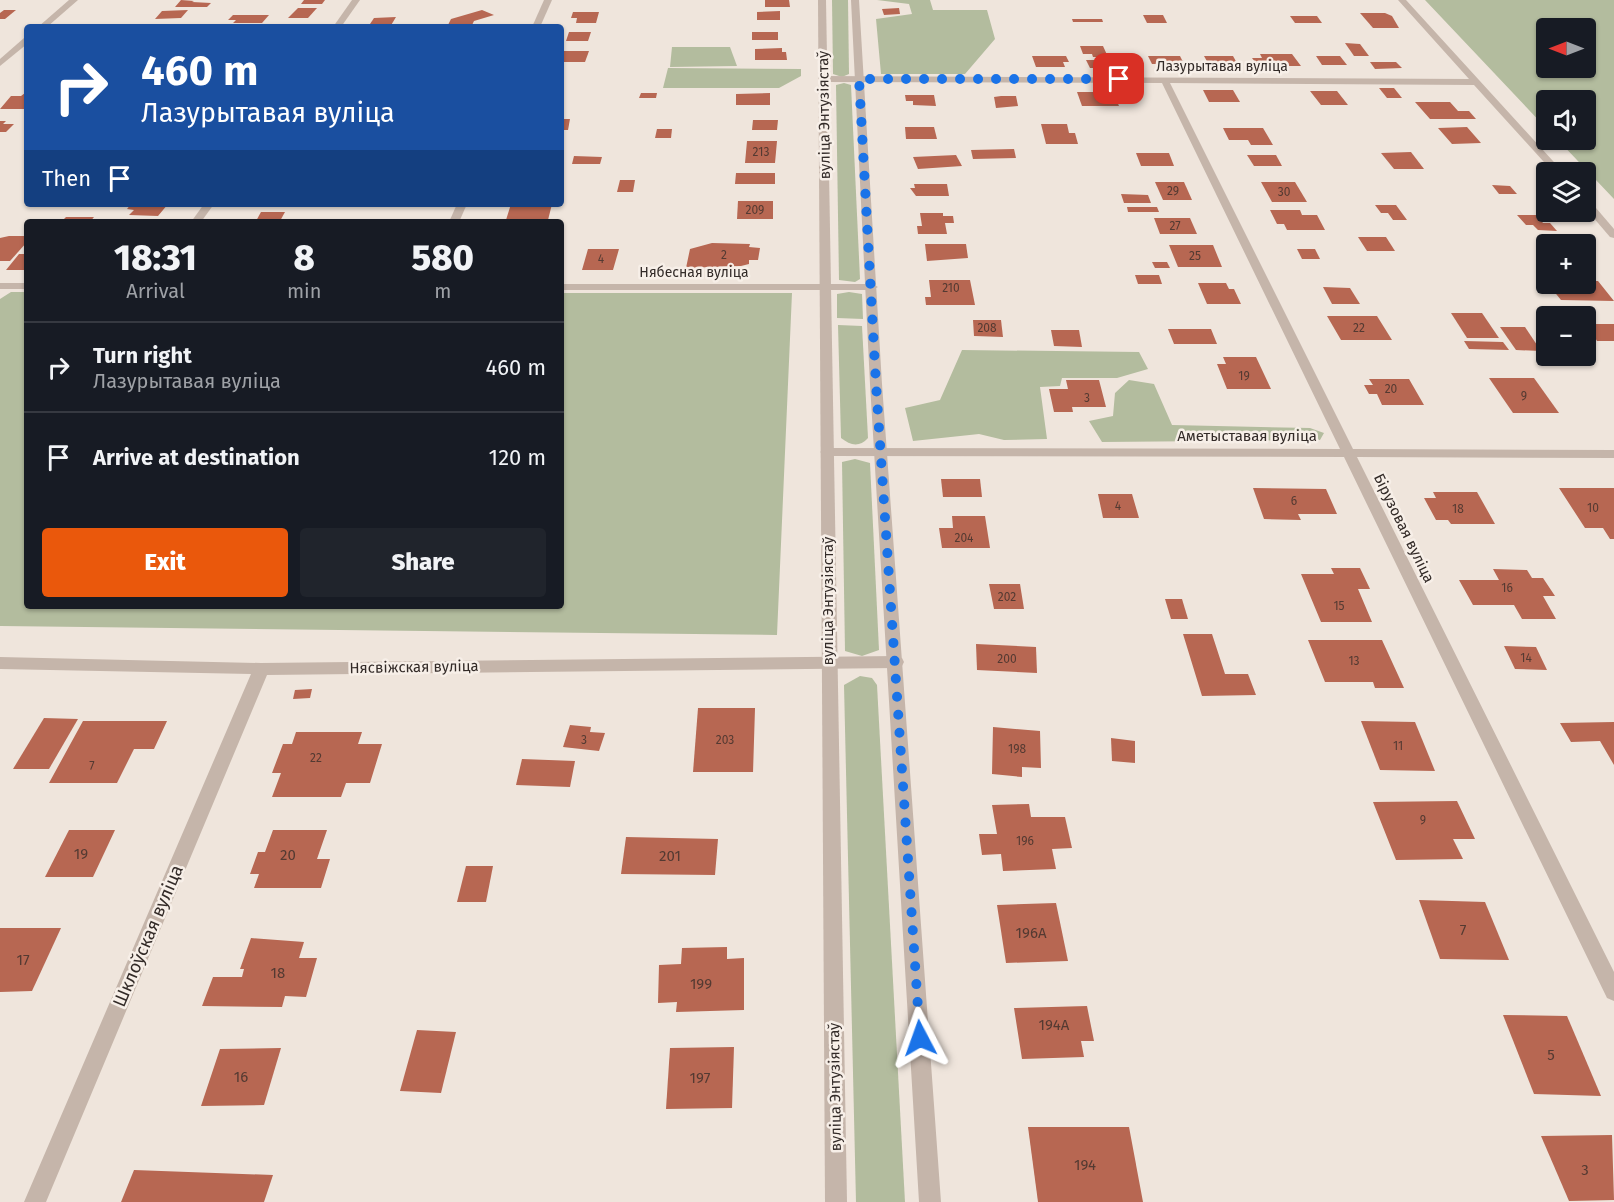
<!DOCTYPE html>
<meta charset="utf-8">
<style>
:root{--surface:#171b24;--page:#20242c;--text:#f1f3f6;--muted:#9ea1a6;--line:#363941;--accent:#ea580c}
body{margin:0;font-family:"Fira Sans",sans-serif;background:var(--page);color:var(--text);height:100vh;display:flex;flex-direction:column;font-size:22px;white-space:nowrap}
*{box-sizing:border-box;margin:0}
p{font-size:20px;color:var(--muted)}
.icon{flex:none;width:33px;height:33px;fill:none;stroke:currentColor;stroke-width:2;stroke-linecap:round;stroke-linejoin:round}
.map{position:relative;flex:1;overflow:hidden}
.sheet{position:absolute;left:24px;top:219px;width:540px;height:390px;display:flex;flex-direction:column;background:var(--surface);border-radius:6px;box-shadow:0 2px 4px #0004}
.sheet>*{flex:none}
.top-card{position:absolute;left:24px;top:24px;width:540px;height:183px;border-radius:6px;box-shadow:0 2px 4px #0004;background:#1a4fa0;color:#fff;overflow:hidden}
.needle{width:39px;rotate:270deg}
.controls{position:absolute;left:1536px;top:18px;display:grid;gap:12px}
.controls a{display:grid;place-items:center;width:60px;height:60px;border-radius:6px;background:var(--surface);box-shadow:0 2px 4px #0004;font-size:30px}
.pin{position:absolute;display:grid;place-items:center;width:51px;height:51px;color:#fff;margin:-26px;border-radius:12px;box-shadow:0 3px 9px #0006}
.me{position:absolute;width:66px;margin:-33px;rotate:356deg;stroke-linejoin:round;filter:drop-shadow(0 0 4px #0008)}
.turn{display:flex;align-items:center;gap:21px;height:126px;padding:0 18px;font-size:27px}
.turn .icon{width:78px;height:78px;stroke-width:2.5}
.turn b{display:block;font-size:42px;line-height:51px}
.then{display:flex;align-items:center;height:57px;padding:0 18px;background:#0003;gap:12px;font-size:22px}
.eta{display:flex;justify-content:space-evenly;align-items:center;height:102px;text-align:center}
.eta b{font-size:36px;font-weight:800;line-height:42px}
.primary-button{display:flex;gap:12px;margin-top:auto;padding:12px 18px}
.primary-button a{flex:1;height:69px;border-radius:6px;background:var(--accent);color:#fff;font-size:24px;font-weight:800;line-height:69px;text-align:center}
.primary-button a+a{background:var(--page);color:var(--text)}
ul{padding:0;list-style:none}
li{display:flex;align-items:center;gap:18px;height:90px;padding:0 18px;border-top:2px solid var(--line)}
li div{flex:1}
li b{display:block;font-size:22px}
li em{font-style:normal}
.map>svg:first-child{display:block}
.green{fill:#b3bc9e;fill-rule:evenodd}
.building{fill:#b76752}
.lines{fill:none;stroke-linecap:round;stroke-linejoin:round}
.minor{fill:#c5b5aa;fill-rule:evenodd}
.tertiary{fill:#c5b5aa;fill-rule:evenodd}
.route{stroke:#1a73e8;stroke-width:10;stroke-dasharray:0 18}
.labels{text-anchor:middle;stroke-width:5;stroke-linejoin:round;paint-order:stroke}
.number-label{font-size:12px;fill:#543a32}
.far-street-label{font-size:14px;fill:#332b28;stroke:#f7efe8}
.street-label{font-size:15px;fill:#332b28;stroke:#f7efe8}
.near-number-label{font-size:15px;fill:#543a32}
.near-street-label{font-size:18px;fill:#332b28;stroke:#f7efe8}
</style>
<div class="map">
<svg width="1614" height="1202" viewBox="0 0 1614 1202">
<rect width="100%" height="100%" fill="#efe5dc"/>
<g class="green">
<path d="M 832,0 L 848,0 L 849,74 L 842,77 L 833,74 Z"/>
<path d="M 877,0 L 930,0 L 933,10 L 987,10 L 995,39 L 965,74 L 881,74 L 876,19 L 912,14 L 909,4 Z"/>
<path d="M 1425,0 L 1614,0 L 1614,199 L 1558,140 L 1586,140 L 1586,100 L 1546,100 L 1546,128 ZM 1546,28 L 1586,28 L 1586,68 L 1546,68 Z"/>
<path d="M 672,47 L 730,47 L 737,66 L 670,67 Z"/>
<path d="M 668,68 L 801,69 L 801,76 L 779,88 L 663,88 Z"/>
<path d="M 844,83 L 851,85 L 860,279 L 855,282 L 839,280 L 836,85 Z"/>
<path d="M 11,292 L 27,292 L 27,606 L 561,606 L 561,293 L 792,293 L 777,635 L 0,626 L 0,299 Z"/>
<path d="M 849,292 L 862,294 L 863,319 L 837,318 L 837,294 Z"/>
<path d="M 838,325 L 862,326 L 868,438 C 859,448 850,445 841,438 Z"/>
<path d="M 962,350 L 1139,352 L 1148,369 L 1117,378 L 1062,378 L 1060,386 L 1040,387 L 1047,439 L 1004,440 L 979,434 L 913,441 L 905,408 L 940,400 Z"/>
<path d="M 1129,380 L 1154,384 L 1172,425 L 1310,428 L 1324,433 L 1320,440 L 1102,442 L 1089,421 L 1113,416 L 1115,393 Z"/>
<path d="M 855,459 L 870,463 L 879,650 L 862,656 L 845,651 L 842,462 Z"/>
<path d="M 860,676 L 872,678 L 877,685 L 905,1202 L 856,1202 L 844,685 Z"/>
</g>
<g class="building">
<path d="M 181,0 L 194,1 L 192,2 L 211,3 L 207,7 L 175,7 Z"/>
<path d="M 304,0 L 325,0 L 322,4 L 301,4 Z"/>
<path d="M 765,0 L 789,0 L 790,7 L 765,7 Z"/>
<path d="M 298,8 L 317,8 L 308,18 L 288,18 Z"/>
<path d="M 899,8 L 900,14 L 884,15 L 882,9 Z"/>
<path d="M 4,10 L 16,10 L 5,19 L 0,19 L 0,13 Z"/>
<path d="M 188,10 L 181,18 L 155,19 L 162,11 Z"/>
<path d="M 482,10 L 494,15 L 474,21 L 471,27 L 447,27 L 451,19 Z"/>
<path d="M 780,11 L 780,20 L 757,20 L 757,12 Z"/>
<path d="M 573,12 L 599,12 L 596,23 L 576,23 L 577,18 L 571,18 Z"/>
<path d="M 1360,13 L 1385,13 L 1392,16 L 1399,28 L 1373,28 Z"/>
<path d="M 233,15 L 269,15 L 262,23 L 233,23 L 236,20 L 228,20 Z"/>
<path d="M 1143,15 L 1163,15 L 1167,23 L 1147,23 Z"/>
<path d="M 1290,16 L 1317,16 L 1322,23 L 1295,23 Z"/>
<path d="M 396,17 L 390,27 L 368,27 L 374,18 Z"/>
<path d="M 1072,19 L 1102,19 L 1103,22 L 1073,22 Z"/>
<path d="M 569,32 L 591,32 L 588,41 L 566,41 Z"/>
<rect x="752" y="32" width="26" height="8"/>
<path d="M 1345,43 L 1360,44 L 1369,56 L 1354,56 Z"/>
<path d="M 1080,46 L 1103,46 L 1108,57 L 1093,57 L 1092,54 L 1083,54 Z"/>
<path d="M 782,48 L 782,52 L 786,52 L 787,60 L 755,60 L 755,49 Z"/>
<path d="M 561,51 L 589,51 L 585,62 L 561,62 Z"/>
<path d="M 1260,54 L 1292,54 L 1301,66 L 1258,66 L 1252,58 L 1262,58 Z"/>
<path d="M 1032,56 L 1066,56 L 1069,62 L 1063,62 L 1065,67 L 1036,67 Z"/>
<path d="M 1148,56 L 1180,56 L 1184,64 L 1152,64 Z"/>
<path d="M 1204,56 L 1233,56 L 1238,65 L 1209,65 Z"/>
<path d="M 1316,56 L 1340,56 L 1347,65 L 1322,65 Z"/>
<path d="M 1086,60 L 1122,60 L 1126,68 L 1090,68 Z"/>
<path d="M 1370,62 L 1396,62 L 1402,68 L 1375,69 Z"/>
<path d="M 1379,88 L 1394,88 L 1402,98 L 1387,98 Z"/>
<path d="M 1203,90 L 1233,90 L 1240,102 L 1209,102 Z"/>
<path d="M 1310,91 L 1337,91 L 1348,105 L 1321,105 Z"/>
<path d="M 1077,92 L 1113,92 L 1119,106 L 1082,106 Z"/>
<path d="M 25,93 L 27,109 L 0,109 L 11,96 L 21,96 Z"/>
<path d="M 641,93 L 657,93 L 656,98 L 639,98 Z"/>
<path d="M 770,93 L 770,105 L 736,105 L 736,94 Z"/>
<path d="M 905,95 L 934,95 L 936,106 L 913,105 L 913,101 L 906,101 Z"/>
<path d="M 1001,96 L 1016,96 L 1018,106 L 996,108 L 994,97 Z"/>
<path d="M 1415,102 L 1450,102 L 1458,111 L 1469,111 L 1476,119 L 1430,119 Z"/>
<path d="M 561,119 L 570,119 L 568,130 L 561,130 Z"/>
<path d="M 753,120 L 778,120 L 777,130 L 752,130 Z"/>
<path d="M 0,121 L 6,121 L 3,124 L 14,124 L 6,132 L 0,132 Z"/>
<path d="M 1041,124 L 1067,124 L 1069,133 L 1075,133 L 1078,144 L 1046,144 Z"/>
<path d="M 905,127 L 934,127 L 937,139 L 906,139 Z"/>
<path d="M 1467,127 L 1481,143 L 1452,144 L 1438,128 Z"/>
<path d="M 1223,128 L 1263,128 L 1273,145 L 1251,145 L 1248,140 L 1229,140 Z"/>
<path d="M 657,129 L 672,129 L 671,138 L 655,138 Z"/>
<path d="M 747,141 L 777,141 L 775,163 L 745,163 Z"/>
<path d="M 1014,149 L 1016,158 L 973,159 L 971,150 Z"/>
<path d="M 1411,152 L 1424,169 L 1394,169 L 1381,153 Z"/>
<path d="M 1136,153 L 1169,153 L 1174,166 L 1141,166 Z"/>
<path d="M 956,155 L 962,166 L 918,169 L 913,157 Z"/>
<path d="M 1247,155 L 1276,155 L 1282,166 L 1254,166 Z"/>
<path d="M 574,156 L 602,157 L 600,164 L 572,164 Z"/>
<path d="M 736,173 L 775,173 L 775,184 L 735,184 Z"/>
<path d="M 620,180 L 635,180 L 633,192 L 617,192 Z"/>
<path d="M 1155,182 L 1184,182 L 1192,200 L 1163,200 Z"/>
<path d="M 1261,182 L 1295,182 L 1307,202 L 1272,202 Z"/>
<path d="M 914,184 L 947,184 L 949,196 L 916,196 L 910,188 L 915,188 Z"/>
<path d="M 1492,185 L 1510,186 L 1517,194 L 1499,194 Z"/>
<path d="M 1121,194 L 1148,195 L 1151,203 L 1124,203 Z"/>
<path d="M 738,201 L 773,201 L 773,219 L 737,219 Z"/>
<path d="M 131,204 L 168,204 L 158,216 L 129,215 L 134,210 L 127,209 Z"/>
<path d="M 511,204 L 552,204 L 548,220 L 506,220 Z"/>
<path d="M 1375,205 L 1396,205 L 1407,220 L 1393,220 L 1388,213 L 1381,213 Z"/>
<path d="M 1127,207 L 1157,207 L 1159,212 L 1128,212 Z"/>
<path d="M 1270,210 L 1300,210 L 1302,215 L 1317,215 L 1325,230 L 1287,230 L 1284,224 L 1277,224 Z"/>
<path d="M 261,212 L 285,212 L 280,221 L 256,221 Z"/>
<path d="M 920,213 L 943,213 L 943,216 L 953,216 L 954,223 L 945,223 L 947,234 L 918,234 L 917,226 L 922,226 Z"/>
<path d="M 1517,215 L 1537,215 L 1543,223 L 1550,223 L 1557,231 L 1538,230 L 1533,225 L 1526,225 Z"/>
<path d="M 66,217 L 94,217 L 90,222 L 61,222 Z"/>
<path d="M 1154,218 L 1190,218 L 1197,234 L 1160,234 Z"/>
<path d="M 9,236 L 27,236 L 27,242 L 10,261 L 0,261 L 0,238 Z"/>
<path d="M 1358,237 L 1386,237 L 1395,251 L 1367,251 Z"/>
<path d="M 712,243 L 750,244 L 749,247 L 760,248 L 758,260 L 749,260 L 749,264 L 741,266 L 686,268 L 690,249 Z"/>
<path d="M 925,244 L 966,244 L 968,258 L 927,261 Z"/>
<path d="M 1169,245 L 1213,245 L 1222,267 L 1178,267 Z"/>
<path d="M 588,249 L 619,249 L 613,270 L 582,270 Z"/>
<path d="M 1297,249 L 1315,249 L 1320,259 L 1302,259 Z"/>
<path d="M 19,254 L 27,254 L 27,270 L 6,270 Z"/>
<path d="M 1152,262 L 1167,262 L 1170,268 L 1155,268 Z"/>
<path d="M 1135,275 L 1159,275 L 1162,284 L 1138,284 Z"/>
<path d="M 929,280 L 970,280 L 975,305 L 926,305 L 925,297 L 931,297 Z"/>
<path d="M 1586,281 L 1598,281 L 1614,301 L 1561,300 L 1548,284 L 1586,284 Z"/>
<path d="M 1198,283 L 1226,283 L 1229,289 L 1234,289 L 1241,304 L 1207,304 Z"/>
<path d="M 1323,287 L 1350,288 L 1360,304 L 1332,304 Z"/>
<path d="M 1451,313 L 1482,313 L 1499,338 L 1467,338 Z"/>
<path d="M 1327,316 L 1377,316 L 1392,340 L 1341,340 Z"/>
<path d="M 973,320 L 1001,320 L 1003,337 L 974,336 Z"/>
<path d="M 1586,324 L 1614,324 L 1614,341 L 1597,341 Z"/>
<path d="M 1500,327 L 1525,327 L 1541,351 L 1516,350 Z"/>
<path d="M 1168,329 L 1211,329 L 1217,344 L 1174,344 Z"/>
<path d="M 1051,330 L 1079,330 L 1082,347 L 1054,346 Z"/>
<path d="M 1464,341 L 1503,342 L 1509,350 L 1469,349 Z"/>
<path d="M 1223,357 L 1256,357 L 1271,389 L 1227,389 L 1217,364 L 1226,364 Z"/>
<path d="M 1489,378 L 1534,378 L 1559,413 L 1513,413 Z"/>
<path d="M 1369,379 L 1409,379 L 1424,405 L 1382,405 L 1377,394 L 1369,394 L 1364,385 L 1373,385 Z"/>
<path d="M 1066,380 L 1099,380 L 1106,407 L 1072,407 L 1073,412 L 1054,412 L 1049,389 L 1068,389 Z"/>
<path d="M 941,479 L 980,479 L 982,497 L 943,497 Z"/>
<path d="M 1253,488 L 1326,489 L 1337,514 L 1298,514 L 1301,520 L 1264,519 Z"/>
<path d="M 1559,488 L 1614,488 L 1614,539 L 1610,539 L 1603,528 L 1585,528 Z"/>
<path d="M 1433,492 L 1477,492 L 1495,524 L 1451,524 L 1448,520 L 1436,520 L 1424,498 L 1436,498 Z"/>
<path d="M 1098,494 L 1132,494 L 1139,518 L 1103,518 Z"/>
<path d="M 952,516 L 985,516 L 990,548 L 942,548 L 939,528 L 953,528 Z"/>
<path d="M 1331,568 L 1360,568 L 1370,589 L 1358,589 L 1372,622 L 1321,622 L 1301,574 L 1334,574 Z"/>
<path d="M 1493,569 L 1527,570 L 1532,578 L 1543,578 L 1555,596 L 1543,596 L 1556,619 L 1522,619 L 1514,605 L 1473,605 L 1459,580 L 1499,580 Z"/>
<path d="M 989,584 L 1020,584 L 1024,609 L 994,609 Z"/>
<path d="M 1165,599 L 1182,599 L 1188,619 L 1171,619 Z"/>
<path d="M 1183,634 L 1212,634 L 1225,674 L 1248,674 L 1256,695 L 1202,696 Z"/>
<path d="M 1308,640 L 1382,640 L 1404,688 L 1375,688 L 1373,682 L 1325,682 Z"/>
<path d="M 976,644 L 1036,647 L 1037,673 L 977,670 Z"/>
<path d="M 1504,646 L 1536,647 L 1547,670 L 1515,669 Z"/>
<path d="M 312,689 L 310,698 L 293,699 L 295,690 Z"/>
<path d="M 698,708 L 755,708 L 753,772 L 693,772 Z"/>
<path d="M 44,718 L 78,719 L 49,769 L 13,769 Z"/>
<path d="M 83,721 L 167,721 L 154,749 L 134,749 L 117,783 L 49,783 Z"/>
<path d="M 1361,721 L 1415,722 L 1435,771 L 1380,770 Z"/>
<path d="M 1614,722 L 1614,765 L 1600,741 L 1571,742 L 1560,723 Z"/>
<path d="M 570,725 L 591,727 L 590,732 L 605,733 L 599,751 L 563,747 Z"/>
<path d="M 993,727 L 1040,731 L 1041,768 L 1022,767 L 1022,777 L 992,774 Z"/>
<path d="M 296,732 L 362,732 L 358,744 L 382,744 L 370,783 L 346,783 L 341,797 L 272,797 L 281,773 L 272,773 L 283,744 L 292,744 Z"/>
<path d="M 1111,738 L 1135,741 L 1135,763 L 1112,761 Z"/>
<path d="M 522,759 L 575,761 L 570,787 L 516,785 Z"/>
<path d="M 1457,801 L 1475,839 L 1453,839 L 1463,859 L 1396,860 L 1373,802 Z"/>
<path d="M 1029,804 L 1031,817 L 1065,817 L 1072,848 L 1052,849 L 1056,869 L 1003,871 L 1001,854 L 982,855 L 979,834 L 997,834 L 992,805 Z"/>
<path d="M 69,830 L 115,830 L 93,877 L 45,877 Z"/>
<path d="M 273,830 L 327,830 L 317,859 L 330,859 L 321,888 L 254,888 L 259,874 L 250,874 L 258,852 L 265,852 Z"/>
<path d="M 626,837 L 718,839 L 715,875 L 621,874 Z"/>
<path d="M 466,866 L 493,866 L 486,902 L 457,902 Z"/>
<path d="M 1419,900 L 1485,902 L 1509,960 L 1440,959 Z"/>
<path d="M 1056,903 L 1068,961 L 1006,963 L 997,905 Z"/>
<path d="M 0,928 L 61,928 L 32,991 L 0,992 Z"/>
<path d="M 251,938 L 304,942 L 299,958 L 317,958 L 306,997 L 285,996 L 282,1007 L 202,1006 L 213,977 L 242,977 L 244,969 L 240,969 Z"/>
<path d="M 727,947 L 727,959 L 744,958 L 744,1010 L 676,1012 L 677,1002 L 658,1003 L 659,965 L 681,964 L 682,948 Z"/>
<path d="M 1087,1006 L 1094,1041 L 1081,1041 L 1084,1057 L 1022,1059 L 1014,1008 Z"/>
<path d="M 1503,1015 L 1567,1016 L 1601,1096 L 1534,1094 Z"/>
<path d="M 417,1030 L 456,1032 L 441,1093 L 400,1091 Z"/>
<path d="M 734,1047 L 732,1108 L 666,1109 L 670,1048 Z"/>
<path d="M 281,1048 L 264,1105 L 201,1106 L 220,1049 Z"/>
<path d="M 1028,1127 L 1129,1127 L 1143,1202 L 1038,1202 Z"/>
<path d="M 1612,1135 L 1614,1200 L 1569,1201 L 1541,1136 Z"/>
<path d="M 134,1170 L 273,1175 L 264,1202 L 121,1202 Z"/>
</g>
<g class="lines">
<g class="minor">
<path d="M 69,0 L 78,0 L 47,27 L 38,27 Z"/>
<path d="M 352,0 L 360,0 L 341,27 L 333,27 Z"/>
<path d="M 544,0 L 552,0 L 540,27 L 532,27 Z"/>
<path d="M 1398,0 L 1406,0 L 1563,172 L 1553,172 L 1474,85 L 1170,83 L 1353,449 L 1614,450 L 1614,458 L 1357,457 L 1614,972 L 1614,1001 L 1607,998 L 1344,457 L 827,456 L 820,452 L 827,448 L 1340,449 L 1162,83 L 823,82 L 819,79 L 823,76 L 1469,79 Z"/>
<path d="M 24,38 L 27,38 L 27,44 L 0,66 L 0,59 Z"/>
<path d="M 1586,200 L 1590,201 L 1614,229 L 1614,238 L 1610,237 L 1586,209 Z"/>
<path d="M 204,204 L 214,204 L 201,222 L 191,222 Z"/>
<path d="M 457,204 L 467,204 L 459,222 L 449,222 Z"/>
<rect x="0" y="283" width="27" height="6"/>
<path d="M 561,284 L 872,284 L 878,287 L 872,290 L 561,290 Z"/>
<path d="M 896,656 L 902,658 L 904,662 L 902,666 L 896,668 L 267,675 L 46,1202 L 24,1202 L 251,674 L 0,669 L 0,657 L 261,663 Z"/>
</g>
<g class="tertiary">
<path d="M 818,0 L 826,0 L 847,1202 L 825,1202 Z"/>
<path d="M 851,0 L 859,0 L 882,384 L 941,1202 L 919,1202 L 870,384 Z"/>
</g>
</g>
<g class="lines">
<path class="route" d="M 920,1038 L 876,384 L 859,79 L 1119,79"/>
</g>
<g class="labels">
<g class="number-label">
<text x="761" y="156">213</text>
<text x="1173" y="195">29</text>
<text x="1284" y="196">30</text>
<text x="755" y="214">209</text>
<text x="1175" y="230">27</text>
<text x="724" y="259">2</text>
<text x="1195" y="260">25</text>
<text x="601" y="263">4</text>
<text x="951" y="292">210</text>
<text x="987" y="332">208</text>
<text x="1359" y="332">22</text>
<text x="1244" y="380">19</text>
<text x="1391" y="393">20</text>
<text x="1524" y="400">9</text>
<text x="1087" y="402">3</text>
<text x="1294" y="505">6</text>
<text x="1118" y="510">4</text>
<text x="1593" y="512">10</text>
<text x="1458" y="513">18</text>
<text x="964" y="542">204</text>
<text x="1507" y="592">16</text>
<text x="1007" y="601">202</text>
<text x="1339" y="610">15</text>
<text x="1526" y="662">14</text>
<text x="1007" y="663">200</text>
<text x="1354" y="665">13</text>
<text x="584" y="744">3</text>
<text x="725" y="744">203</text>
<text x="1398" y="750">11</text>
<text x="1017" y="753">198</text>
<text x="316" y="762">22</text>
<text x="92" y="770">7</text>
<text x="1423" y="824">9</text>
<text x="1025" y="845">196</text>
</g>
<g class="far-street-label">
<text x="1222" y="71">Лазурытавая вуліца</text>
<text x="694" y="277">Нябесная вуліца</text>
</g>
<g class="street-label">
<text transform="translate(824 115) rotate(-91)" y="5">вуліца Энтузіястаў</text>
<text x="1247" y="441">Аметыставая вуліца</text>
<text transform="translate(1404 528) rotate(64)" y="5">Бірузовая вуліца</text>
<text transform="translate(828 601) rotate(-90)" y="5">вуліца Энтузіястаў</text>
<text transform="translate(414 667) rotate(-1)" y="5">Нясвіжская вуліца</text>
<text transform="translate(835 1087) rotate(-91)" y="5">вуліца Энтузіястаў</text>
</g>
<g class="near-number-label">
<text x="81" y="859">19</text>
<text x="288" y="860">20</text>
<text x="670" y="861">201</text>
<text x="1463" y="935">7</text>
<text x="1031" y="938">196А</text>
<text x="23" y="965">17</text>
<text x="278" y="978">18</text>
<text x="701" y="989">199</text>
<text x="1054" y="1030">194А</text>
<text x="1551" y="1060">5</text>
<text x="241" y="1082">16</text>
<text x="700" y="1083">197</text>
<text x="1085" y="1170">194</text>
<text x="1585" y="1175">3</text>
</g>
<g class="near-street-label">
<text transform="translate(148 936) rotate(-67)" y="6">Шклоўская вуліца</text>
</g>
</g>
</svg>
<div class="controls">
<a><svg class="needle" viewBox="-14 -14 28 28"><path d="M0-13l5 13h-10z" fill="#e53935"/><path d="M0 13l5-13h-10z" fill="#9ea1a6"/></svg></a>
<a><svg class="icon" aria-label="sound" viewBox="0 0 24 24"><path d="M4 9h4l5-4v14l-5-4H4zM17 9q2 3 0 6"/></svg></a>
<a><svg class="icon" aria-label="layers" viewBox="0 0 24 24"><path d="M12 4l9 5-9 5-9-5zM3 14l9 5 9-5"/></svg></a>
<a>+</a>
<a>−</a>
</div>
<div class="pin" style="left:1119px;top:79px;background:#d93025"><svg class="icon" aria-label="arrive" viewBox="0 0 24 24"><path d="M6 21V4h12l-3 4 3 4H6"/></svg></div>
<svg class="me" style="left:920px;top:1038px" viewBox="-20 -20 40 40"><path d="M0-17L14 15 0 8-14 15z" fill="#1a73e8" stroke="#fff" stroke-width="4"/></svg>
<div class="top-card">
<div class="turn"><svg class="icon" aria-label="right" viewBox="0 0 24 24"><path d="M7 20v-9h11M14 6l5 5-5 5"/></svg><div><b>460 m</b>Лазурытавая вуліца</div></div>
<div class="then">Then<svg class="icon" aria-label="arrive" viewBox="0 0 24 24"><path d="M6 21V4h12l-3 4 3 4H6"/></svg></div>
</div>
<section class="sheet">
<div class="eta">
<div><b>18:31</b><p>Arrival</p></div>
<div><b>8</b><p>min</p></div>
<div><b>580</b><p>m</p></div>
</div>
<ul>
<li><svg class="icon" aria-label="right" viewBox="0 0 24 24"><path d="M7 20v-9h11M14 6l5 5-5 5"/></svg><div><b>Turn right</b><p>Лазурытавая вуліца</p></div><em>460 m</em></li>
<li><svg class="icon" aria-label="arrive" viewBox="0 0 24 24"><path d="M6 21V4h12l-3 4 3 4H6"/></svg><div><b>Arrive at destination</b></div><em>120 m</em></li>
</ul>
<div class="primary-button"><a>Exit</a><a>Share</a></div>
</section>
</div>
